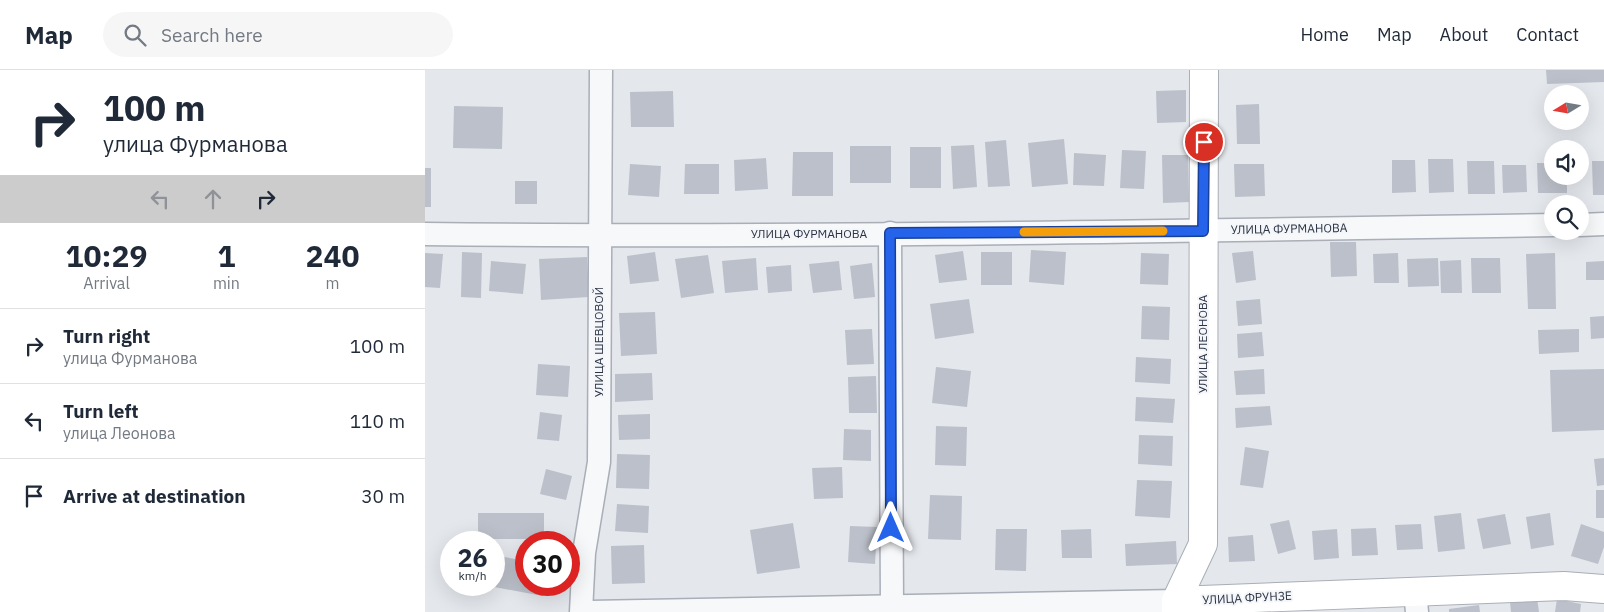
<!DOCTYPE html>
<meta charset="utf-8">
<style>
:root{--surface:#fff;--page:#f6f6f7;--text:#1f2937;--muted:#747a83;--line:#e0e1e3}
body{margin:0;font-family:"IBM Plex Sans",sans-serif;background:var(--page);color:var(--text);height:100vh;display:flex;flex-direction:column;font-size:19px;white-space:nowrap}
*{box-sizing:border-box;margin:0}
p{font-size:16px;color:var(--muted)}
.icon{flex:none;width:28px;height:28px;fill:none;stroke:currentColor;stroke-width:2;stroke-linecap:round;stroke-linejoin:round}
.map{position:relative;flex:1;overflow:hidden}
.sheet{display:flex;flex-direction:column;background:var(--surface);width:425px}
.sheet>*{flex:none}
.banner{background:#fff;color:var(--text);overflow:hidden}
.needle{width:32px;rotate:259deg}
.buttons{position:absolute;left:1119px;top:15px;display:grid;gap:10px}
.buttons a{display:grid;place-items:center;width:45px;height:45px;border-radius:50%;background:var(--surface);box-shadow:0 5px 20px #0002;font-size:25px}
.speed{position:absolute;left:15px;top:461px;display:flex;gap:10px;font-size:25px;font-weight:700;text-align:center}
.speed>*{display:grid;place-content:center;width:65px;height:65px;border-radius:50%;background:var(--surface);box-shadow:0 5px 20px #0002;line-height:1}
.speed small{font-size:12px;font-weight:400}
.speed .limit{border:8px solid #d22;background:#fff;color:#111}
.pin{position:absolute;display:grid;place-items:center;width:42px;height:42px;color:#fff;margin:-21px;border:2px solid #fff;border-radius:50%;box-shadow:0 1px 5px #0007}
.me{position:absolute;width:55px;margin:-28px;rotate:0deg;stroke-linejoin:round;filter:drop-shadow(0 0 4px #0008)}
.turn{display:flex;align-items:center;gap:18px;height:105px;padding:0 20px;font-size:22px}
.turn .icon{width:65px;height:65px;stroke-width:2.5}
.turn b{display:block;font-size:35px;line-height:42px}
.lanes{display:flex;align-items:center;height:48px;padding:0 20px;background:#0003;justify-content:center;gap:25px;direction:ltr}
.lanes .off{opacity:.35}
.eta{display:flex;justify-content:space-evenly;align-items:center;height:85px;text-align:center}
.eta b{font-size:30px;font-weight:700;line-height:35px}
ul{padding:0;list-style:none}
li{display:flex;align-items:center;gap:15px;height:75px;padding:0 20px;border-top:1px solid var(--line)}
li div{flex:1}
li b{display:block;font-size:19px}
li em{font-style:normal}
header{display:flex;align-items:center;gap:30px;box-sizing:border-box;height:70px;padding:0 25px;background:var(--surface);border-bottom:1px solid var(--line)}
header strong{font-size:24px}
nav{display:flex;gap:28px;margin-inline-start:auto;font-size:18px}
.search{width:350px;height:45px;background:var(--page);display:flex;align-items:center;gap:12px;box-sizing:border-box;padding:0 18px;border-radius:28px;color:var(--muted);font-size:19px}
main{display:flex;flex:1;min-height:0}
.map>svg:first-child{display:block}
.building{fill:#bbc0ca}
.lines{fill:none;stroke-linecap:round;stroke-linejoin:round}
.street-casing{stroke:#a9aeb7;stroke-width:25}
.secondary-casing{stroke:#a9aeb7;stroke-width:30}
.street{stroke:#f7f8fa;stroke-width:22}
.secondary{stroke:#fff;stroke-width:28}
.route-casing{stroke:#184099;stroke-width:12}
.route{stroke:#2563eb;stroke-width:9}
.slow{stroke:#f59e0b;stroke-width:9}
.labels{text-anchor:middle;stroke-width:4;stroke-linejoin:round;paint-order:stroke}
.street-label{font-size:12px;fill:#2b3445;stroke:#f4f6f9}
</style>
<header>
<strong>Map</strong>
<div class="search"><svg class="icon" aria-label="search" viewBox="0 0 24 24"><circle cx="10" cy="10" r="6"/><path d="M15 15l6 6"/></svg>Search here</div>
<nav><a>Home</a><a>Map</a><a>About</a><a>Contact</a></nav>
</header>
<main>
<section class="sheet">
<div class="banner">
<div class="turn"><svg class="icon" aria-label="right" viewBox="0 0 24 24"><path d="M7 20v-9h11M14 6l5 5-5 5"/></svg><div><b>100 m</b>улица Фурманова</div></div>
<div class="lanes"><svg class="icon off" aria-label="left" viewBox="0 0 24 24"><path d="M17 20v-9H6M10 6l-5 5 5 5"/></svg><svg class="icon off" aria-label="ahead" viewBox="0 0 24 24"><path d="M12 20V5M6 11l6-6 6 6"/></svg><svg class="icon" aria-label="right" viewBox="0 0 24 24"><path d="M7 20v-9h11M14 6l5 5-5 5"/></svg></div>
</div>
<div class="eta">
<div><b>10:29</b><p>Arrival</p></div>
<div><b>1</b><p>min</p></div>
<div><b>240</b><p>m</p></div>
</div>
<ul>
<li><svg class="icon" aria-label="right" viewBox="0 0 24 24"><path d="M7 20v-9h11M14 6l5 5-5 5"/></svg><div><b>Turn right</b><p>улица Фурманова</p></div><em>100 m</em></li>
<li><svg class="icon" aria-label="left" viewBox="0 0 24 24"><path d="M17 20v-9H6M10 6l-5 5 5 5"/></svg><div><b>Turn left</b><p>улица Леонова</p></div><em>110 m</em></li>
<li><svg class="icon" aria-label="arrive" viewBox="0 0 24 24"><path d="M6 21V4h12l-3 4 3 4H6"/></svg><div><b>Arrive at destination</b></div><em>30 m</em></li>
</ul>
</section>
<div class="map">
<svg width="1179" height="542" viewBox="0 0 1179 542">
<rect width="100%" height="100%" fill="#e4e7ec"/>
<g class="building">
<path d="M 1121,0 L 1179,0 L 1179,12 L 1122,14 Z"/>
<path d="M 761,20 L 761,52 L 732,53 L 731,21 Z"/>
<path d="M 248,21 L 249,57 L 206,57 L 205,22 Z"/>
<path d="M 834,34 L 835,74 L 812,74 L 811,35 Z"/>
<path d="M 29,36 L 78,37 L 77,79 L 28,78 Z"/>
<path d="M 639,69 L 643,114 L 607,117 L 603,73 Z"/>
<path d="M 581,70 L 585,116 L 563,117 L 560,72 Z"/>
<path d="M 549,75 L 552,117 L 528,119 L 526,76 Z"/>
<rect x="425" y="76" width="41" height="37"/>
<rect x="485" y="77" width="31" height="41"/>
<path d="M 697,80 L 721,81 L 719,119 L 695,118 Z"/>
<path d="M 368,82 L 408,82 L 408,126 L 367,126 Z"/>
<path d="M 649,83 L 681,85 L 679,116 L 648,115 Z"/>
<path d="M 737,85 L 763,85 L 764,132 L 738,133 Z"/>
<path d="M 341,88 L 343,119 L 310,121 L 309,90 Z"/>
<path d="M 1003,89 L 1028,89 L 1029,122 L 1004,123 Z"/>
<path d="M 967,90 L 990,90 L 991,122 L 967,123 Z"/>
<path d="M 1042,91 L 1069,91 L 1070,124 L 1043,124 Z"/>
<path d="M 1167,91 L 1179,91 L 1179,125 L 1168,125 Z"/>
<path d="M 1112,93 L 1128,93 L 1128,106 L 1142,106 L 1142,123 L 1113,123 Z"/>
<path d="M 205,94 L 236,96 L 234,127 L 203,125 Z"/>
<path d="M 260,94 L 294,94 L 294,124 L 259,124 Z"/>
<path d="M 809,94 L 839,94 L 840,126 L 810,127 Z"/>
<path d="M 1077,95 L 1101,95 L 1102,122 L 1078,123 Z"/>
<rect x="0" y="98" width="6" height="39"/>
<rect x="90" y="111" width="22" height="23"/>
<path d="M 905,172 L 931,172 L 932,206 L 906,207 Z"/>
<path d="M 606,180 L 641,182 L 639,215 L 604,212 Z"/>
<path d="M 538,181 L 542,210 L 514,213 L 510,185 Z"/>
<path d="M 828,181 L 831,210 L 811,213 L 807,183 Z"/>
<path d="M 37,182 L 57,183 L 56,228 L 36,227 Z"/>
<path d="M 230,182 L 234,211 L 205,214 L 202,186 Z"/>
<rect x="556" y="182" width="31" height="33"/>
<path d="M 0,183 L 18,184 L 15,218 L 0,217 Z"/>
<path d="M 716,183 L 744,184 L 743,215 L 715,214 Z"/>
<path d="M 973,183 L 974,213 L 949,213 L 948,184 Z"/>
<path d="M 1130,183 L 1131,239 L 1103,239 L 1101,184 Z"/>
<path d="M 283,185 L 289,223 L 256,228 L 250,189 Z"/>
<path d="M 162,187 L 164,227 L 116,230 L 114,189 Z"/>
<path d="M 331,188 L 333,220 L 300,223 L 297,191 Z"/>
<path d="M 1013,188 L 1014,216 L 983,217 L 982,189 Z"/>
<path d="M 1046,188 L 1075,188 L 1076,223 L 1047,223 Z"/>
<path d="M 1036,190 L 1037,223 L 1016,223 L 1015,191 Z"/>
<path d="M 66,191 L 101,194 L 98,224 L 64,221 Z"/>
<path d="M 414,191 L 417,220 L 388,223 L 384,194 Z"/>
<path d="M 1179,191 L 1179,210 L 1161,210 L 1161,192 Z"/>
<path d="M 447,193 L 450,227 L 429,229 L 425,196 Z"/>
<path d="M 366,195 L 367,221 L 343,223 L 341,197 Z"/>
<path d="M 544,229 L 549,263 L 510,269 L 505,234 Z"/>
<path d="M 835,229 L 837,254 L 813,256 L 811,231 Z"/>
<path d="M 717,236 L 745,237 L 744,270 L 716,269 Z"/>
<path d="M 230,242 L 232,284 L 196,286 L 194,243 Z"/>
<path d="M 1179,246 L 1179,268 L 1166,269 L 1165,247 Z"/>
<path d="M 447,259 L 449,294 L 422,295 L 420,260 Z"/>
<path d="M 1154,259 L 1154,282 L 1114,284 L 1113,260 Z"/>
<path d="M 837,262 L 839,286 L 813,288 L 812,264 Z"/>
<path d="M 711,287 L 746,289 L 745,314 L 710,312 Z"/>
<path d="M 113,294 L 145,296 L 143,327 L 111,325 Z"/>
<path d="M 511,297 L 546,301 L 542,337 L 507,333 Z"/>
<path d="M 839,299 L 840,324 L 811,325 L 809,301 Z"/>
<path d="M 1179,299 L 1179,360 L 1127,362 L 1125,300 Z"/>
<path d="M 227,303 L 228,330 L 190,332 L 190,304 Z"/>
<path d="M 451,306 L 452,343 L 424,343 L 423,307 Z"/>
<path d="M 711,327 L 750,329 L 748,353 L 710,351 Z"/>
<path d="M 845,336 L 847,355 L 811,358 L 810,338 Z"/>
<path d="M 115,342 L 137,345 L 134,371 L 112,369 Z"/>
<path d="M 225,344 L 225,369 L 194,370 L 193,345 Z"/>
<path d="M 511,356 L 542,357 L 541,396 L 510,395 Z"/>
<path d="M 419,359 L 446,360 L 446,391 L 418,390 Z"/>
<path d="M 714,365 L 748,366 L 747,396 L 713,394 Z"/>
<path d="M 820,377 L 844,381 L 838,418 L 815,415 Z"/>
<path d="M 192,384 L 225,385 L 224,419 L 191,418 Z"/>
<path d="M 1179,388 L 1179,415 L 1172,416 L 1169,389 Z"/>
<path d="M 417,397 L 418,428 L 389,429 L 387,398 Z"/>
<path d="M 121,399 L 147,406 L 141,430 L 115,424 Z"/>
<path d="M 712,410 L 747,411 L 745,448 L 710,446 Z"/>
<rect x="1171" y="420" width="8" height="28"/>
<path d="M 505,425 L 537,426 L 536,470 L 503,469 Z"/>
<path d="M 192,434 L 224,436 L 223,463 L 190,461 Z"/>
<rect x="53" y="443" width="66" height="26"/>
<path d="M 1036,443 L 1040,479 L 1013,482 L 1009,446 Z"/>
<path d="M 1125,443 L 1129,475 L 1106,479 L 1101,447 Z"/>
<path d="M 1080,444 L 1086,474 L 1058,479 L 1052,449 Z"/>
<path d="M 864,450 L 871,479 L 853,484 L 845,454 Z"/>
<path d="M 368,453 L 375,498 L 332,504 L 325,460 Z"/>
<path d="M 996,454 L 998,479 L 972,480 L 970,455 Z"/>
<path d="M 1156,454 L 1179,462 L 1179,477 L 1173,494 L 1146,486 Z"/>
<path d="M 425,456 L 452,457 L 450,494 L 423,492 Z"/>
<path d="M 951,458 L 953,485 L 927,486 L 926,459 Z"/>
<path d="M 571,459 L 602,459 L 601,501 L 570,500 Z"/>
<path d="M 666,459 L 667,488 L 637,488 L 636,460 Z"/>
<path d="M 912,459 L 914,488 L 889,490 L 887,461 Z"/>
<path d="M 828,465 L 830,491 L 804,492 L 803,467 Z"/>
<path d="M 751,471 L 752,494 L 701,496 L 700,474 Z"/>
<path d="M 219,475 L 220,513 L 187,514 L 186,476 Z"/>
<path d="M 69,485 L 101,491 L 101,515 L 120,515 L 118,526 L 64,516 L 69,515 Z"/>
<path d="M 1112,528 L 1114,542 L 1086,542 L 1085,532 Z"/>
<path d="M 1132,529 L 1156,534 L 1155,542 L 1130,542 Z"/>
<path d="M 1054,535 L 1055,542 L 1024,542 L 1024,539 Z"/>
</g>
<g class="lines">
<g class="street-casing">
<g id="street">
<path d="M 1155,155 L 1179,154"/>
<path d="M 465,163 L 467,537"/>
<path d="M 0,164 C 376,168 752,161 1128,155"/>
<path d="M 990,520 L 992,542"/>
<path d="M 156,542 L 159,483 L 174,392 L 176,0"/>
<path d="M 165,542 L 751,531"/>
</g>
</g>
<g class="secondary-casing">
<g id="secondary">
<path d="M 751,531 L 1139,516 L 1179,519"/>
<path d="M 751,542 L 751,531 L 778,474 L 779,0"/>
</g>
</g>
<use href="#street" class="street"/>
<use href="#secondary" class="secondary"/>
</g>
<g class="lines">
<g class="route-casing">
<path id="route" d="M 466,458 L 465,163 L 778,161 L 779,72"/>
</g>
<use href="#route" class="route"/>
<path class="slow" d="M 599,162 L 738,161"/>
</g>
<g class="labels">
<g class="street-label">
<text transform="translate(864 159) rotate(-1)" y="4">УЛИЦА ФУРМАНОВА</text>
<text x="384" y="168">УЛИЦА ФУРМАНОВА</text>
<text transform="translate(174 272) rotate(-90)" y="4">УЛИЦА ШЕВЦОВОЙ</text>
<text transform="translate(778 274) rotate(-90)" y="4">УЛИЦА ЛЕОНОВА</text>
<text transform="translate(822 528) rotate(-3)" y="4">УЛИЦА ФРУНЗЕ</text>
</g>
</g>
</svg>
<div class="buttons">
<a><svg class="needle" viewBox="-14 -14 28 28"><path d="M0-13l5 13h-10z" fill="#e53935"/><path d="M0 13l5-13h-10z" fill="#747a83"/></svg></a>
<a><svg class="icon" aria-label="sound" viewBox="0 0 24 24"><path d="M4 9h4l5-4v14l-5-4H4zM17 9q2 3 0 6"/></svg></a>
<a><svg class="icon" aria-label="search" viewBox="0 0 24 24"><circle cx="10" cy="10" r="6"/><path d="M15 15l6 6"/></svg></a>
</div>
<div class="speed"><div>26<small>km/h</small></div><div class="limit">30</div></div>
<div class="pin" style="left:779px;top:72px;background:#d93025"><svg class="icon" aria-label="arrive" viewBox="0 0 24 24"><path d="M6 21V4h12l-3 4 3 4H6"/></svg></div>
<svg class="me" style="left:466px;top:458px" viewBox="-20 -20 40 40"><path d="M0-17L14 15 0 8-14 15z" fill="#2563eb" stroke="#fff" stroke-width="4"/></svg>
</div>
</main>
